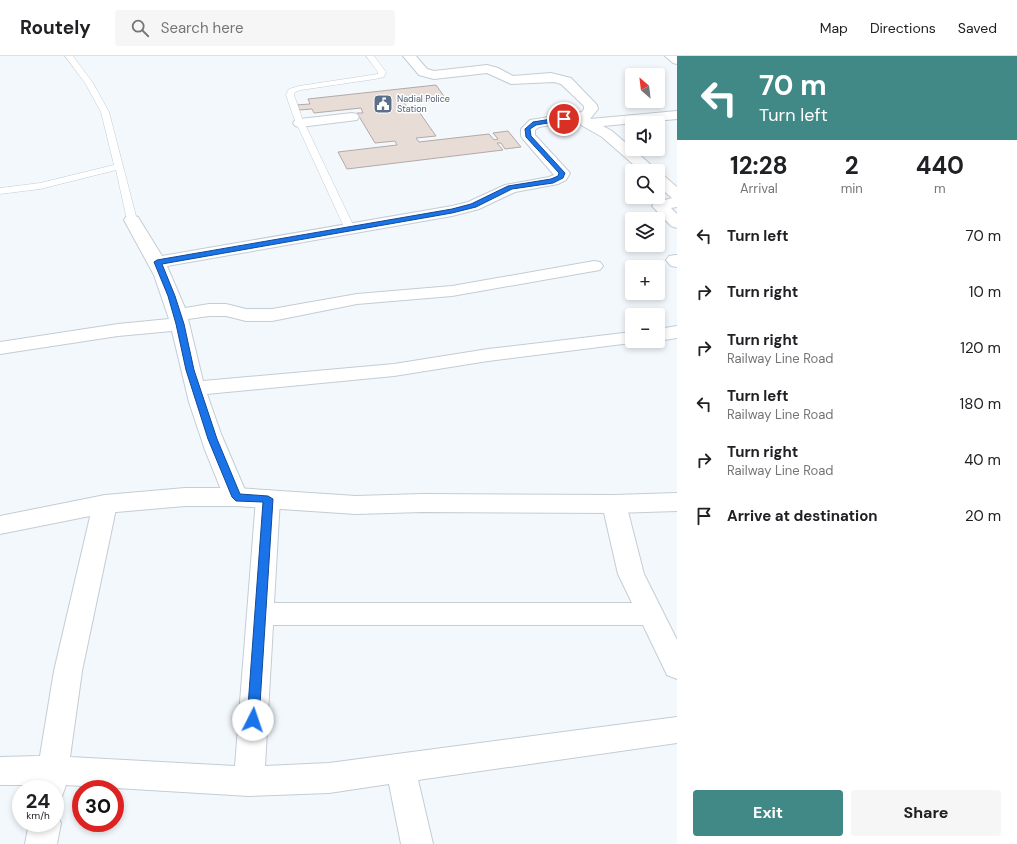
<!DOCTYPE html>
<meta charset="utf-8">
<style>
:root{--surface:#fff;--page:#f6f6f6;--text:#202124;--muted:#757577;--line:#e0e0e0;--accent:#418986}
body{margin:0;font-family:"DM Sans",sans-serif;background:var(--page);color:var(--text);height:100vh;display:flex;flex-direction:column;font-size:15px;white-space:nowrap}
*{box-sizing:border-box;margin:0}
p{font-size:13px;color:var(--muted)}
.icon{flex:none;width:22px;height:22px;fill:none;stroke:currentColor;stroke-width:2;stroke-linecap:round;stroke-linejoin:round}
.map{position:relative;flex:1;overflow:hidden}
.sheet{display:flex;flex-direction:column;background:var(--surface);width:340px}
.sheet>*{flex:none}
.top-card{background:#418986;color:#fff;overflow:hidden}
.needle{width:26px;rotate:332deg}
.tools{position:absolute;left:625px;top:12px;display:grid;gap:8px}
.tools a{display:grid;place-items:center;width:40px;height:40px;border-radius:4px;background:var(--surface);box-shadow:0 2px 6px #0003;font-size:20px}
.speed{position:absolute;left:12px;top:724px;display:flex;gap:8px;font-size:20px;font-weight:700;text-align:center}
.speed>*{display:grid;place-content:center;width:52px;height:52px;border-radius:50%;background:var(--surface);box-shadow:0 2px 6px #0003;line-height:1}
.speed small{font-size:10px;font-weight:400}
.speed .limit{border:6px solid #d22;background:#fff;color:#111}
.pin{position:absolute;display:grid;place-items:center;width:34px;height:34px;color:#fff;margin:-17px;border:2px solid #fff;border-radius:50%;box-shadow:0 1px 4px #0007}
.me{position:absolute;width:44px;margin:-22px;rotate:4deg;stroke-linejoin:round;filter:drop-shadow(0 0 3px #0008)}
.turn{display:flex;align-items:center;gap:14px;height:84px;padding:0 16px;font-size:18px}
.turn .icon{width:52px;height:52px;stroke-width:2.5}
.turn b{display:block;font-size:28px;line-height:34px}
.eta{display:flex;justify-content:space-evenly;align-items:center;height:68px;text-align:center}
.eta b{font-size:24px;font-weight:700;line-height:28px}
.cta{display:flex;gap:8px;margin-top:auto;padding:8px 16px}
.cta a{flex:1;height:46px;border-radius:4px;background:var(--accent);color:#fff;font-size:16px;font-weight:700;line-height:46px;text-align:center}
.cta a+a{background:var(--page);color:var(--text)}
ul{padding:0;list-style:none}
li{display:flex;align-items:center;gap:12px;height:56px;padding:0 16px}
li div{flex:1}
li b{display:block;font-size:15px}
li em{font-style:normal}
header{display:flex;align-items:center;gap:24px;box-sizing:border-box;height:56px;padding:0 20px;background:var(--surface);border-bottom:1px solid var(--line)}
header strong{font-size:19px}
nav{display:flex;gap:22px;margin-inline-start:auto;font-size:14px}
.search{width:280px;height:36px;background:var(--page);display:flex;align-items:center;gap:10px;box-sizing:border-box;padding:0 14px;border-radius:4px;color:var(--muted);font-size:15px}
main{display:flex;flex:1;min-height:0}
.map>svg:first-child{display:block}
.building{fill:#e8dcd7;stroke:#b4a9a5}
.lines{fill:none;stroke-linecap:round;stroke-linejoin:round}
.service-casing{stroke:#c4ccd4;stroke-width:1}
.minor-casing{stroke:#c4ccd4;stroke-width:2}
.tertiary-casing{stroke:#c4ccd4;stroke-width:2}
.service{fill:#fff;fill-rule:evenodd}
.minor{fill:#fff;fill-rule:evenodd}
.tertiary{fill:#fff;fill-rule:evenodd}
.route{fill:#1a73e8;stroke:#114b97}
.labels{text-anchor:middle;stroke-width:3;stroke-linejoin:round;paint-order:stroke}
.far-service-label{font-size:9px;fill:#4e5e75;stroke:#fff;text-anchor:start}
</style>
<header>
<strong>Routely</strong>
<div class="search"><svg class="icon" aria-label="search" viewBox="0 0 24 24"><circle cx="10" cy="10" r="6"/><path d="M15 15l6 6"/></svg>Search here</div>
<nav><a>Map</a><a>Directions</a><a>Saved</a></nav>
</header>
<main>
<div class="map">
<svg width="677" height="788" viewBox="0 0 677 788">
<rect width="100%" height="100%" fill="#f3f8fd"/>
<path class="building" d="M 436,29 L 446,43 L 404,47 L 407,51 L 415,50 L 436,80 L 416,82 L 419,86 L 489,78 L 494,84 L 498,83 L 493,77 L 508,75 L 521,91 L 505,93 L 501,87 L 497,87 L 503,94 L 347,113 L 338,96 L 397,89 L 395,85 L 375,87 L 357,57 L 363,57 L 361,52 L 314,57 L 312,53 L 299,54 L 296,49 L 310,48 L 308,43 Z"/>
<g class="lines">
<g class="service-casing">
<g id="service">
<path d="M 65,0 L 73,0 L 93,27 L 109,56 L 137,164 L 135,166 L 129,166 L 127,164 L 116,114 L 40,133 L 0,138 L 0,132 L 40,127 L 114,109 L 101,56 L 85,27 Z"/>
<path d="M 366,0 L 374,0 L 386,16 L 384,21 L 375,23 L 301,34 L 295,36 L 294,39 L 302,62 L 355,173 L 350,176 L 345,173 L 294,62 L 286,39 L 289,33 L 299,30 L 378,18 L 378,16 Z"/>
</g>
</g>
<g class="minor-casing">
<g id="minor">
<path d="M 403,0 L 416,0 L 427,13 L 434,15 L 487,9 L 498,12 L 513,20 L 551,17 L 571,22 L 597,49 L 598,53 L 590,63 L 677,55 L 677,63 L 603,70 L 612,75 L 658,115 L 641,115 L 602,81 L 574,65 L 539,71 L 535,74 L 535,79 L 570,117 L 566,124 L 558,128 L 515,136 L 479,153 L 452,160 L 167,210 L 185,252 L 209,248 L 226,248 L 246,253 L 272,253 L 357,238 L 452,230 L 594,205 L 600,206 L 603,210 L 600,214 L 594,215 L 452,240 L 357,248 L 272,265 L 246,265 L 226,260 L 209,260 L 188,263 L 203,325 L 394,308 L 488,293 L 632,276 L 632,285 L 640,285 L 639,286 L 488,305 L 394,320 L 207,338 L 221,378 L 248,441 L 244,447 L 236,450 L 228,447 L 224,441 L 205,394 L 189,346 L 172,275 L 118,280 L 0,298 L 0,286 L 118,268 L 169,263 L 154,219 L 124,164 L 126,161 L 132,159 L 138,161 L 162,200 L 452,150 L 468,146 L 505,129 L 549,121 L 554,119 L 523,83 L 521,80 L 521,73 L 530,64 L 582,56 L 584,53 L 584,50 L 561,28 L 554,26 L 511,28 L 487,17 L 434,23 L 419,19 Z"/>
<path d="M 665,0 L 677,0 L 677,8 L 673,7 Z"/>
<path d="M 352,57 L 357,58 L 359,61 L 357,64 L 300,71 L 295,70 L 293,67 L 295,64 L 300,63 Z"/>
<path d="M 658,117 L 663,119 L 677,131 L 677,151 L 671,152 L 677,158 L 677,172 L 671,170 L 652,150 L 654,147 L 672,142 L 658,130 Z"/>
<path d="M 675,199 L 677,199 L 677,211 L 671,210 L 666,204 L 669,200 Z"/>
<path d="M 677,270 L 677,282 L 658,285 L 658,273 Z"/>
<path d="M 268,434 L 276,437 L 280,443 L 274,547 L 632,547 L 618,518 L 602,448 L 606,442 L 614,439 L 622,442 L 626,448 L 644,518 L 677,584 L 677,623 L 667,619 L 643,569 L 273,569 L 265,710 L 329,707 L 677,661 L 677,687 L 418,724 L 433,788 L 401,788 L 389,728 L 329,737 L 249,740 L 66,729 L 61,743 L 55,746 L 55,733 L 35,733 L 36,729 L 0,729 L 0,701 L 40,700 L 54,615 L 93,448 L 97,442 L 105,439 L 113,442 L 117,448 L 82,615 L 70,701 L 235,710 L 256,443 L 260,437 Z"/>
<path d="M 55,756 L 61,767 L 57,788 L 25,788 L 29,767 L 55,767 Z"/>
</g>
</g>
<g class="tertiary-casing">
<path id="tertiary" d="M 185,432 L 236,432 L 356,440 L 422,438 L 614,439 L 677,437 L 677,455 L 614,457 L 422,456 L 356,458 L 236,450 L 185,450 L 105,457 L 0,478 L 0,460 L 105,439 Z"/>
</g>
<use href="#service" class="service"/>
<use href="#minor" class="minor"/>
<use href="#tertiary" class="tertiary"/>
</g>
<path class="route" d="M 564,61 L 567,63 L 566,64 L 536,69 L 530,73 L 531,80 L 565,117 L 563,122 L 553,127 L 512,133 L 476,151 L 452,157 L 162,208 L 175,240 L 184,268 L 194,314 L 217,383 L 240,438 L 268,440 L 273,443 L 259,664 L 258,668 L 253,670 L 249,668 L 247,664 L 263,446 L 236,445 L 232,441 L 208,383 L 186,314 L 176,268 L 168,240 L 154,206 L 157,204 L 452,153 L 471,148 L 508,130 L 551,123 L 558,120 L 559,117 L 526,81 L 525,73 L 533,66 Z"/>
<defs>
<g id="civic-square" transform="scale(1)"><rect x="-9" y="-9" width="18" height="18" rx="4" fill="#5c6f8a" stroke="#fff"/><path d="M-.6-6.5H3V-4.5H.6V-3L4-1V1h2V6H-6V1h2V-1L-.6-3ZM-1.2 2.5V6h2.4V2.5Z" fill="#fff"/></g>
</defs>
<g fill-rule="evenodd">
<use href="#civic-square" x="383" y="48"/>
</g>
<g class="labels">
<g class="far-service-label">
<text x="397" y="46">Nadial Police<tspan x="397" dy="10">Station</tspan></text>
</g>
</g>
</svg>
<div class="tools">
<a><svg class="needle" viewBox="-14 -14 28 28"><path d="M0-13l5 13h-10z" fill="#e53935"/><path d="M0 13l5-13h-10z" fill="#757577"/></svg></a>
<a><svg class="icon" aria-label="sound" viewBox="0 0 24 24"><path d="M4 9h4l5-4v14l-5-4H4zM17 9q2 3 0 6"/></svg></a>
<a><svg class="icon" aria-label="search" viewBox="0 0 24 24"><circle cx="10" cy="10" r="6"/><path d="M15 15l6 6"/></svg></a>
<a><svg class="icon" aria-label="layers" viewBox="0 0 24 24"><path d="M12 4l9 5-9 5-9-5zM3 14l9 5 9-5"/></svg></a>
<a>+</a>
<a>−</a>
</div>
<div class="speed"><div>24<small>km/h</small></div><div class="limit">30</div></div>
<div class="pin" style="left:564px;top:63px;background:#d93025"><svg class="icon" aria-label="arrive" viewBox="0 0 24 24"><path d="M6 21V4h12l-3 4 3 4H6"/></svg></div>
<svg class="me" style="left:253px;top:664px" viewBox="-20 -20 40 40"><circle r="19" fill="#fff"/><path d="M0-13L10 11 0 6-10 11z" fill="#1a73e8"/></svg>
</div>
<section class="sheet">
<div class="top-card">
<div class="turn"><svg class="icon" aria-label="left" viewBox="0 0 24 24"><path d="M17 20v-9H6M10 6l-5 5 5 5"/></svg><div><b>70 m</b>Turn left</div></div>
</div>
<div class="eta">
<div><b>12:28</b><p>Arrival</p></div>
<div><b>2</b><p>min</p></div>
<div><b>440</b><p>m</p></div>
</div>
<ul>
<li><svg class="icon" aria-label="left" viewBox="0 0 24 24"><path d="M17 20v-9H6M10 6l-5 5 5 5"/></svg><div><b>Turn left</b></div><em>70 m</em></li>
<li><svg class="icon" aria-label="right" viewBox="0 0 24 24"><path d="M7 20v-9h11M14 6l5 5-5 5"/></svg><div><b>Turn right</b></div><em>10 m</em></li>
<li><svg class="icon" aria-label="right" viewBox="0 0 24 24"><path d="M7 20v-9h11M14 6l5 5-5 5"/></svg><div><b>Turn right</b><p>Railway Line Road</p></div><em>120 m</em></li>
<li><svg class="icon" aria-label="left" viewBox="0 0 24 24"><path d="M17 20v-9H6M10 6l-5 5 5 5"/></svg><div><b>Turn left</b><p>Railway Line Road</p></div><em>180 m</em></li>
<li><svg class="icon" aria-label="right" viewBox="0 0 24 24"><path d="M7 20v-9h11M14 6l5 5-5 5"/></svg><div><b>Turn right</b><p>Railway Line Road</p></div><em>40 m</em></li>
<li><svg class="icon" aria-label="arrive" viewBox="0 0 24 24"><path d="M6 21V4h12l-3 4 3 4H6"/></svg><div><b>Arrive at destination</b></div><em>20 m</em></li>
</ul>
<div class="cta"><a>Exit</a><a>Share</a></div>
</section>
</main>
